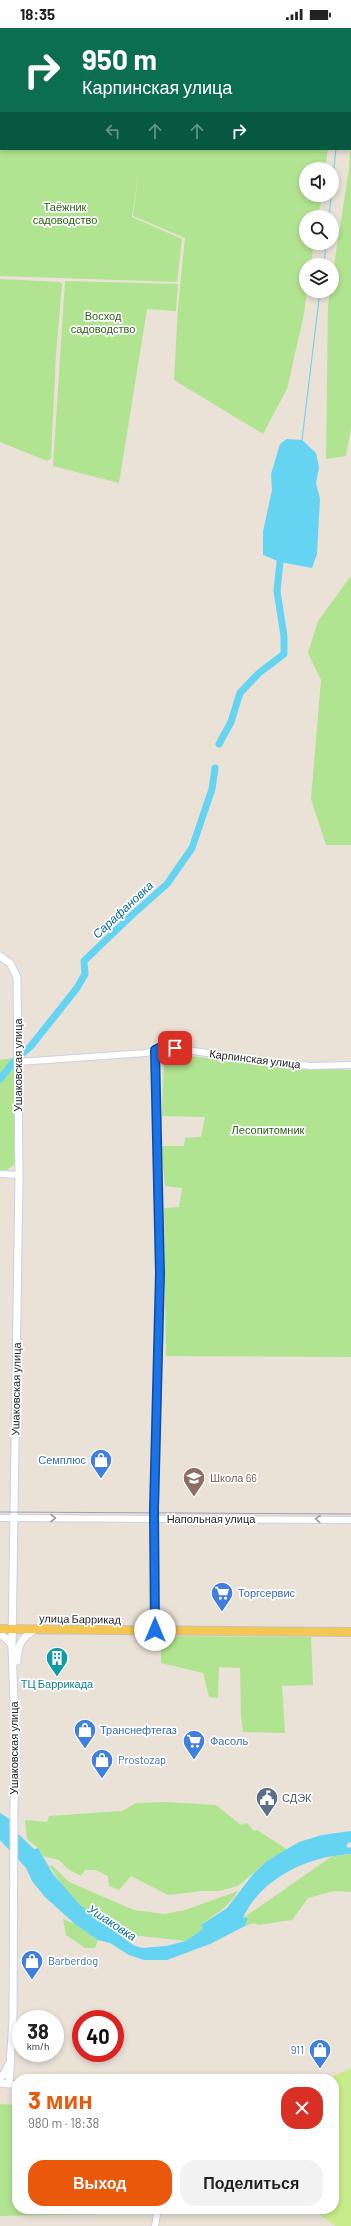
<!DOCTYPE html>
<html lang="ru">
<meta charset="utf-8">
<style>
:root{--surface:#fff;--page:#f2f2f2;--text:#222;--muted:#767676;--accent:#ea580c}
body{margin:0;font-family:Barlow,sans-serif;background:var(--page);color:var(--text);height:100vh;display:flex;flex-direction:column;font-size:15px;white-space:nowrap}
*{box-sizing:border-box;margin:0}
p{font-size:13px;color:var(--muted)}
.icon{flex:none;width:22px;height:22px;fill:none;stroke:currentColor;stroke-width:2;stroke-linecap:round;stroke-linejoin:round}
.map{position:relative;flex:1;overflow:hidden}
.details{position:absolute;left:12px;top:2046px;width:327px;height:140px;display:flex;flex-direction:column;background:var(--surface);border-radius:16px;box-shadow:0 2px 6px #0003}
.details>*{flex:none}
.hud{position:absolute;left:0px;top:0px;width:351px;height:122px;box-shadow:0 2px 6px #0003;background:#0b6e4f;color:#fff;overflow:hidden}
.fabs{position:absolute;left:299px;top:134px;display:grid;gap:8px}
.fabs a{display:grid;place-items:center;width:40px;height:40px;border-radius:50%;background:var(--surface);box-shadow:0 2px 6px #0003;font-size:20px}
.speed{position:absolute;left:12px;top:1982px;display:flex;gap:8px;font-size:20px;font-weight:700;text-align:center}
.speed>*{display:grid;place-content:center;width:52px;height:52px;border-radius:50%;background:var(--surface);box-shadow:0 2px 6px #0003;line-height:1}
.speed small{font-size:10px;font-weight:400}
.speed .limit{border:6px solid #d22;background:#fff;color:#111}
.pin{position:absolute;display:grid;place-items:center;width:34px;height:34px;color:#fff;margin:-17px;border-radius:8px;box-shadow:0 2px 6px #0006}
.me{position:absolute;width:44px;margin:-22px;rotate:0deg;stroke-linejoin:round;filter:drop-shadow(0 0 3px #0008)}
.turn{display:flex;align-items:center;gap:14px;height:84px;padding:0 16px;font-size:18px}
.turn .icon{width:52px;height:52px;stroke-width:2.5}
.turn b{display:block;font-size:28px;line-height:34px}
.lanes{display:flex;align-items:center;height:38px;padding:0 16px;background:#0003;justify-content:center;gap:20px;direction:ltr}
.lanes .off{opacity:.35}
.round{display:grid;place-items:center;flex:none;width:42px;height:42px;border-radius:16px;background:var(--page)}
.overview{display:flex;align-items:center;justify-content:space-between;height:68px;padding:0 16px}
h1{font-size:24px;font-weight:700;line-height:30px;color:var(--accent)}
.primary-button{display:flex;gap:8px;margin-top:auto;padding:8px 16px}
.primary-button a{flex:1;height:46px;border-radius:16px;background:var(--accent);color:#fff;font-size:16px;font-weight:700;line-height:46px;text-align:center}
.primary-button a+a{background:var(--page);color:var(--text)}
.status{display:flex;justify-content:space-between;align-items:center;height:28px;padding:0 20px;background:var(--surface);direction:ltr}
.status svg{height:11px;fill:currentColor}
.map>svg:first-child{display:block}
.green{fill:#b1e490}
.pitch{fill:#c8ec8b}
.water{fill:#64d4f2}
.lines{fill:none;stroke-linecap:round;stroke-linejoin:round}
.stream{stroke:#64d4f2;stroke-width:1}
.river{stroke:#64d4f2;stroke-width:7}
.tertiary-casing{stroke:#ccd1e1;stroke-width:8}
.secondary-casing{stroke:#ccd1e1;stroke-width:9}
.primary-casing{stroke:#c3c3c3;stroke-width:10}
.tertiary{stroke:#fff;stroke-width:6}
.secondary{stroke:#fff;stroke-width:7}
.primary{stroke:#f5c651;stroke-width:8}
.tram{stroke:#9a9fb2;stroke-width:1}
.oneway{stroke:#9e9e9e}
.route-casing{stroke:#114b97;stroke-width:10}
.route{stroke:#1a73e8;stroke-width:7}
.labels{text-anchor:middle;stroke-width:3.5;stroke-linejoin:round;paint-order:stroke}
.park-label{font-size:11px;fill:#2b6416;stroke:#fff}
.street-label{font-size:11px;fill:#272727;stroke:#fff}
.shop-label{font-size:11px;fill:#366cbe;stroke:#fff;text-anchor:start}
.education-label{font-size:11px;fill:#785e54;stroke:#fff;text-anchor:start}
.culture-label{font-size:11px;fill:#0d838f;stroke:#fff}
.service-label{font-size:11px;fill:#4e5e75;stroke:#fff;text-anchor:start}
.water-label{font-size:12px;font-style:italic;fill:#086f99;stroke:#fff}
</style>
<div class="status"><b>18:35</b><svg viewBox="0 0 49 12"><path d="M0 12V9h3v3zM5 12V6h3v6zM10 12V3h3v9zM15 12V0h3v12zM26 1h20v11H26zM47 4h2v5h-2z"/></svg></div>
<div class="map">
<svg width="351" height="2198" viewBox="0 0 351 2198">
<rect width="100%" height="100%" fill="#eae1d7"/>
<g class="green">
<path d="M 0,0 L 179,0 L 179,1 L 1,1 L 1,97 Z"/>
<path d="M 351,80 L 351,400 L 346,428 L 326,431 L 328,278 L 330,263 L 332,263 L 332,250 L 349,141 Z"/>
<path d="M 0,99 L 1,121 L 328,121 L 325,141 L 306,141 L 306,167 L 322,167 L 318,189 L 306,189 L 306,215 L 314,215 L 311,237 L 306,237 L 307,263 L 304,286 L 287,361 L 263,406 L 174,352 L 178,278 L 185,210 L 133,188 L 139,141 L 132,189 L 182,211 L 177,254 L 0,248 Z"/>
<path d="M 0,251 L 59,254 L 62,256 L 56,326 L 51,430 L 47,433 L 0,414 Z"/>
<path d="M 65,253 L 178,256 L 176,283 L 147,281 L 119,455 L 53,438 Z"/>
<path d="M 351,548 L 351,817 L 326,817 L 311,771 L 321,652 L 308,625 L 318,593 Z"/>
<path d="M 164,1025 L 288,1039 L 351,1042 L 351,1329 L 166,1328 L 164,1180 L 179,1179 L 182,1160 L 165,1158 L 161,1118 L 184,1118 L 185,1110 L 201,1109 L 205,1089 L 162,1088 Z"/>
<path d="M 14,1030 L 15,1136 L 7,1142 L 0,1142 L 0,1032 Z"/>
<path d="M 161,1608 L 311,1609 L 313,1657 L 282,1658 L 285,1705 L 243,1704 L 241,1688 L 240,1640 L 219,1639 L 218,1670 L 209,1669 L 203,1645 L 161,1635 Z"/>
<path d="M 165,1774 L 216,1777 L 241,1797 L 247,1795 L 254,1803 L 257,1802 L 288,1822 L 267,1833 L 238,1858 L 219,1863 L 201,1863 L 168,1867 L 131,1848 L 119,1862 L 109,1858 L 108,1848 L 96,1842 L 85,1842 L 81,1848 L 68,1841 L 59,1832 L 43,1828 L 38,1820 L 27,1811 L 25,1792 L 47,1794 L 49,1788 L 122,1783 L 136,1775 Z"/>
<path d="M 351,1826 L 351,1864 L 334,1863 L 308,1870 L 292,1892 L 258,1897 L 254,1895 L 245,1898 L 248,1891 L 243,1890 L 334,1827 Z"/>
<path d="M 49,1837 L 53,1838 L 69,1854 L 134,1882 L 165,1886 L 185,1882 L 238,1863 C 228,1880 216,1885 201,1897 L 203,1901 L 186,1913 L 122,1906 L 101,1894 L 80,1877 L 62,1857 Z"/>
<path d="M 63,1891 L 75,1896 L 98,1912 L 95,1920 L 85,1920 L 66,1907 Z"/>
<path d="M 0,2076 L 17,2077 L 17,2181 L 155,2181 L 154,2185 L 0,2188 Z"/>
</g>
<path class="pitch" d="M 351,2040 L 351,2198 L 336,2198 L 311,2181 L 334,2181 L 334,2051 L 327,2051 Z"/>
<g class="water">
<path d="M 287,411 L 302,412 L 316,425 L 319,439 L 316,455 L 320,471 L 317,526 L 312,540 L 280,534 L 263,527 L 263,504 L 272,462 L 271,446 L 280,416 Z"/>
<path d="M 0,1785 L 11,1792 L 9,1797 L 34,1821 L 38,1820 L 53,1846 L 80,1877 L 133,1917 L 142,1920 L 166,1918 L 186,1913 L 203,1901 L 201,1897 L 227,1880 L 254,1845 L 267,1833 L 299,1814 L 322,1807 L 351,1803 L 351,1814 L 348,1815 L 346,1819 L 351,1820 L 351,1826 C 308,1828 261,1850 243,1890 L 248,1890 L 245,1898 L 210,1916 L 167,1932 L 144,1932 L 129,1927 L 110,1915 L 98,1912 L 75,1896 L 45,1869 L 32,1853 L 26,1840 L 0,1812 Z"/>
</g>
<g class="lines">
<g class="stream">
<path d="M 346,1 L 346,0"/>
<path d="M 329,189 L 336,121"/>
<path d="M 324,237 L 326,215"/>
<path d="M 302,412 L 320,263"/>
</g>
<g class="river">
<path d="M 219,716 L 231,694 L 240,665 L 259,645 L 284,626 L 284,608 L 277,563 L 280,534"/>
<path d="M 22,1026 L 31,1018 L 77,960 L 85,946 L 84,933 L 132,887 L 167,856 L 192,820 L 212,761 L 215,740"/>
<path d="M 0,1051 L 16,1031"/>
</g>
<g class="tertiary-casing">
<g id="tertiary">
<path d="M 18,1034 L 146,1025 L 167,1019 L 261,1033 L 310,1038 L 351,1037"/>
<path d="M 0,1146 L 19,1147"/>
<path d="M 0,1490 L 351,1492"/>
<path d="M 155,1602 L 155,1481 L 160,1246 L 155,1022"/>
<path d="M 9,2056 L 17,2057"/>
<path d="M 155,2198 L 158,2181"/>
</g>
</g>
<g class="secondary-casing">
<g id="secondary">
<path d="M 0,928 L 10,935 L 17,949 L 19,1147 L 12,1619 L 16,1725 L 14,1778 L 13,1990 L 9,2056 L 0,2055"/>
<path d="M 0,1606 L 9,1613 L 12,1618"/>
<path d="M 17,1633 C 18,1616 21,1610 36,1601"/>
<path d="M 0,2050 L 5,2045 L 8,2038"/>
</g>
</g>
<g class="primary-casing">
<path id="primary" d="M 0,1601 L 351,1604"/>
</g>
<use href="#tertiary" class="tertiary"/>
<use href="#secondary" class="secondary"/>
<use href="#primary" class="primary"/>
<path class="tram" d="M 0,1484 L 351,1486"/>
</g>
<defs><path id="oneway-chevron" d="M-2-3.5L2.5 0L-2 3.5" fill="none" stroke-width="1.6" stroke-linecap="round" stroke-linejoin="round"/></defs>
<g class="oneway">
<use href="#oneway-chevron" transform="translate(53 1490)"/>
<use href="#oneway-chevron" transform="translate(318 1491) rotate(-179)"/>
</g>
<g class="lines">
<g class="route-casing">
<path id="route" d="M 155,1602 L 154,1481 L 160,1246 L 155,1022 L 161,1019 L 175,1020"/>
</g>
<use href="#route" class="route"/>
</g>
<defs>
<g id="shop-pin" transform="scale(1.15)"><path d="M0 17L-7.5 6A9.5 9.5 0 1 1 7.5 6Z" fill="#3f7fe0" stroke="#fff"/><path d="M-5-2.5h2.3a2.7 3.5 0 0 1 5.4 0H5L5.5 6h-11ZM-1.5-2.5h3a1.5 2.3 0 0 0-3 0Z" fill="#fff"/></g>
<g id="school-pin" transform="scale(1.15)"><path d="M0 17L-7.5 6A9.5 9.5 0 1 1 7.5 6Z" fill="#8d6e63" stroke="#fff"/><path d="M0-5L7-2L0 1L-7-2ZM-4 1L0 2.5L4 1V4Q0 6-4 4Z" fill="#fff"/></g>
<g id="supermarket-pin" transform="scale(1.15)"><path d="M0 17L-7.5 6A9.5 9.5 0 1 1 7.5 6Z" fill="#3f7fe0" stroke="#fff"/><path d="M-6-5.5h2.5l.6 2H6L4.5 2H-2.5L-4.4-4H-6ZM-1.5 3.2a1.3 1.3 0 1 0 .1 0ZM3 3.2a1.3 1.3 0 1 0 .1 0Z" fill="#fff"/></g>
<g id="building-pin" transform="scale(1.15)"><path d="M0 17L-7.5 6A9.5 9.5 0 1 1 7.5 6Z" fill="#0f9aa8" stroke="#fff"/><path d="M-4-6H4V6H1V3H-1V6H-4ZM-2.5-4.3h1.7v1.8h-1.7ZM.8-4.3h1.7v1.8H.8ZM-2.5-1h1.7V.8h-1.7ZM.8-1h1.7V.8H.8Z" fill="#fff"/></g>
<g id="civic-pin" transform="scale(1.15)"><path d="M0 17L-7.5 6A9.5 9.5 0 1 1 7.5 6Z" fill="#5c6f8a" stroke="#fff"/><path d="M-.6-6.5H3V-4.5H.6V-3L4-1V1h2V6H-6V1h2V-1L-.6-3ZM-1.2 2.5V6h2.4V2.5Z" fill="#fff"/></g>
</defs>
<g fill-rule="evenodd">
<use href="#shop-pin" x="101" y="1432"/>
<use href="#school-pin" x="194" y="1450"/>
<use href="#supermarket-pin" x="222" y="1565"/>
<use href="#building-pin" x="57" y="1630"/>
<use href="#shop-pin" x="85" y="1702"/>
<use href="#supermarket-pin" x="194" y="1713"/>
<use href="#shop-pin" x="102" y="1732"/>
<use href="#civic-pin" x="267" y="1770"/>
<use href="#shop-pin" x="32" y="1933"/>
<use href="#shop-pin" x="320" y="2022"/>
</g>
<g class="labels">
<g class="park-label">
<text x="65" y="183">Таёжник<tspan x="65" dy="13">садоводство</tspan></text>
<text x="103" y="292">Восход<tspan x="103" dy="13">садоводство</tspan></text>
<text x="268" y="1106">Лесопитомник</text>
</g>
<g class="street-label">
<text transform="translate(255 1031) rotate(7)" y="4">Карпинская улица</text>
<text transform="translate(18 1037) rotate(-90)" y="4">Ушаковская улица</text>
<text transform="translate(16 1361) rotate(-89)" y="4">Ушаковская улица</text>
<text x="211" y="1495">Напольная улица</text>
<text transform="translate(80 1591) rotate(1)" y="4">улица Баррикад</text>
<text transform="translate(14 1720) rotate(-90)" y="4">Ушаковская улица</text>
</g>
<g class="shop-label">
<text x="86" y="1436" text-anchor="end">Семплюс</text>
<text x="238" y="1569">Торгсервис</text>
<text x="100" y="1706">Транснефтегаз</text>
<text x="210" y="1717">Фасоль</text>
<text x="118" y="1736">Prostozap</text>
<text x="48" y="1937">Barberdog</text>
<text x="304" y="2026" text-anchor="end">911</text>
</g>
<g class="education-label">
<text x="210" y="1454">Школа 66</text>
</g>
<g class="culture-label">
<text x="57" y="1660">ТЦ Баррикада</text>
</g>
<g class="service-label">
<text x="282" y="1774">СДЭК</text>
</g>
<g class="water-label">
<text transform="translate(123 882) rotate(-43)" y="4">Сарафановка</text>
<text transform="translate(112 1895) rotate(33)" y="4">Ушаковка</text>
</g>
</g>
</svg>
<div class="fabs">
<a><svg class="icon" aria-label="sound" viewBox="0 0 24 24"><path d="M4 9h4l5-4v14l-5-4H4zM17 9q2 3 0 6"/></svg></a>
<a><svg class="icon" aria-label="search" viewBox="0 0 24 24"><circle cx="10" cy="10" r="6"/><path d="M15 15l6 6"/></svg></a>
<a><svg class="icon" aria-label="layers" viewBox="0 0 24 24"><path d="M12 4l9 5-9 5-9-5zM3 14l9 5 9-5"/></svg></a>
</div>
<div class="speed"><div>38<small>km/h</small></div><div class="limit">40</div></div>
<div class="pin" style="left:175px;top:1020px;background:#d93025"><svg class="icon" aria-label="arrive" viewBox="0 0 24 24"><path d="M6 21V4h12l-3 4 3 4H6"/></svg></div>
<svg class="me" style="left:155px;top:1602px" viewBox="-20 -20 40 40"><circle r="19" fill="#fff"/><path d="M0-13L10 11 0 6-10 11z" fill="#1a73e8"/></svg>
<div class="hud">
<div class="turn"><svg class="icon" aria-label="right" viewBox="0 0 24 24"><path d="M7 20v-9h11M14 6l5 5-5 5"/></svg><div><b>950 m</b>Карпинская улица</div></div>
<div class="lanes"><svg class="icon off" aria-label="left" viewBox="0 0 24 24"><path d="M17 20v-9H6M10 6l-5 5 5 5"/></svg><svg class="icon off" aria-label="ahead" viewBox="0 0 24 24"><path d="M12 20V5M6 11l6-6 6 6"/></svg><svg class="icon off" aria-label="ahead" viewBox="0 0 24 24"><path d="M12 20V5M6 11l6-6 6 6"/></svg><svg class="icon" aria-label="right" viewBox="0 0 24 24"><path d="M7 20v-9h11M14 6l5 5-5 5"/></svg></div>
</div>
<section class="details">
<div class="overview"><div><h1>3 мин</h1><p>980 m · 18:38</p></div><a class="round" style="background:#d93025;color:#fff"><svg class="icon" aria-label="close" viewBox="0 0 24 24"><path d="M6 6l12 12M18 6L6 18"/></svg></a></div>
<div class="primary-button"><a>Выход</a><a>Поделиться</a></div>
</section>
</div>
